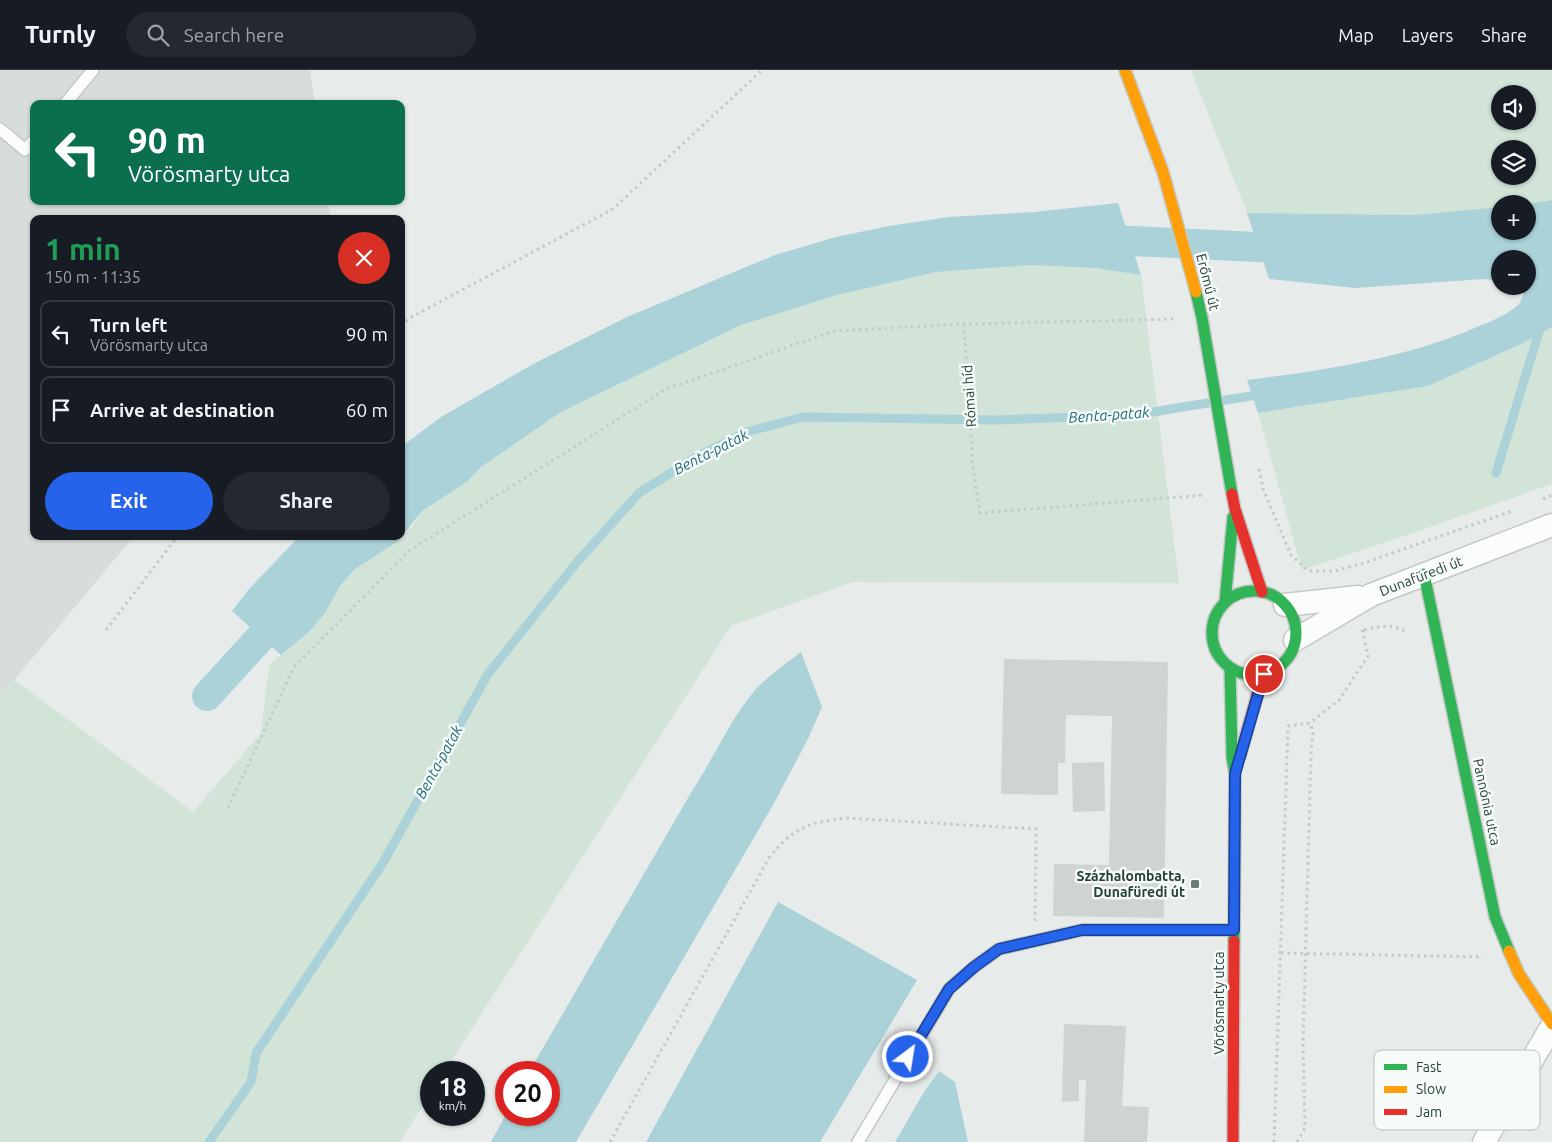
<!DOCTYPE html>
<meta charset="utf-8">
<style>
:root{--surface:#171b24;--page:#242831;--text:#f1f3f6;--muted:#9ea1a6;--line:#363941;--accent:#2563eb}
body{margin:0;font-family:Ubuntu,sans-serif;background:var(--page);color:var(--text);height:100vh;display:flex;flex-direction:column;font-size:19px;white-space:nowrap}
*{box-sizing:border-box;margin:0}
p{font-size:16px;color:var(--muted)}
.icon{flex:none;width:28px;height:28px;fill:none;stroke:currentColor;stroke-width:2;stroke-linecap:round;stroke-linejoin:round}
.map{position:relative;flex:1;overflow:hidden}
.details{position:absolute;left:30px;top:145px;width:375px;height:325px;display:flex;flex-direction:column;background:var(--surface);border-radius:10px;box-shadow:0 1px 4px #0004}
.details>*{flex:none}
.banner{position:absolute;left:30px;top:30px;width:375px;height:105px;border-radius:10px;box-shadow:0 1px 4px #0004;background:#0b6e4f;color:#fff;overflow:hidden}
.controls{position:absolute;left:1491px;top:15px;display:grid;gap:10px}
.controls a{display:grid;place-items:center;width:45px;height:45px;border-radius:50%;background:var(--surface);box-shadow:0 1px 4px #0004;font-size:25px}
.speed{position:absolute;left:420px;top:991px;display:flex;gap:10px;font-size:25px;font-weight:700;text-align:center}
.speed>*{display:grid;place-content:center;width:65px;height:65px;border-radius:50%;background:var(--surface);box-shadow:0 1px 4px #0004;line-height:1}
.speed small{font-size:12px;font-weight:400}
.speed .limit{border:8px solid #d22;background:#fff;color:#111}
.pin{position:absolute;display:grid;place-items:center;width:42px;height:42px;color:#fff;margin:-21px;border:2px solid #fff;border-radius:50%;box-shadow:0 1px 5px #0007}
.me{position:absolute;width:55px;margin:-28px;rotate:31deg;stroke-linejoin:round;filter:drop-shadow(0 0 4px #0008)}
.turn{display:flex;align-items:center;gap:18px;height:105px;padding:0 15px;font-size:22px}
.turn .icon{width:65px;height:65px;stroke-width:2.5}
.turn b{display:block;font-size:35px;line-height:42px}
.round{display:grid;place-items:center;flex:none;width:52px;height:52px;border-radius:26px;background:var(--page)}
.summary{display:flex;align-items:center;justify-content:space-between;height:85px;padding:0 15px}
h1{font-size:30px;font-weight:700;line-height:38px;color:#1e9e55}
.primary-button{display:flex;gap:10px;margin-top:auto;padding:10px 15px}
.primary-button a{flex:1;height:58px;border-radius:30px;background:var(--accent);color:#fff;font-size:20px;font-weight:700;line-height:58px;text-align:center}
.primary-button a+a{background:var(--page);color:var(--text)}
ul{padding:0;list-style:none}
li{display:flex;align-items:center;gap:15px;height:68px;margin:0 10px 8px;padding:0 5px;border:2px solid var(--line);border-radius:10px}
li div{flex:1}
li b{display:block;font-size:19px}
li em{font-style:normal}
header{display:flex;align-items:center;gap:30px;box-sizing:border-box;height:70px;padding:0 25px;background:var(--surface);border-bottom:1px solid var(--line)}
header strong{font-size:24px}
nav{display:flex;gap:28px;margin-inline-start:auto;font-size:18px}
.search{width:350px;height:45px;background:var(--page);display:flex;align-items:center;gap:12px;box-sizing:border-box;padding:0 18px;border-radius:28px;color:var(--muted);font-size:19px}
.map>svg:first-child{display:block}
.built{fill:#d6ddda}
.green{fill:#d1e4d7;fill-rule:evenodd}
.water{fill:#aad2d8}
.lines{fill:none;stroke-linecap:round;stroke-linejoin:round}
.stream{stroke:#aad2d8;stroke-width:9}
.canal{stroke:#aad2d8;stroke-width:30}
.building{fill:#cfd3d1}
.lane-casing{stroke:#c4c9c7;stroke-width:14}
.street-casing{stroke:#c4c9c7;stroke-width:25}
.fast-casing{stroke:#c3c9c7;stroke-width:14}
.slow-casing{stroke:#c3c9c7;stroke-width:14}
.jam-casing{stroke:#c3c9c7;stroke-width:14}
.path{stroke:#c2cbc8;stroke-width:3;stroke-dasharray:2.5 4;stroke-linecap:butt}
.lane{stroke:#fbfcfc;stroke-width:11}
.street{stroke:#fbfcfc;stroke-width:22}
.fast{stroke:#30b455;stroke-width:11}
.slow{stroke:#ff9f0a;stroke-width:11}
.jam{stroke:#e5322d;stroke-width:11}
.route-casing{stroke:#184099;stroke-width:12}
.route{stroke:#2563eb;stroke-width:9}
.poi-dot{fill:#697c76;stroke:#f6faf8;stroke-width:2}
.labels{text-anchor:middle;stroke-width:5;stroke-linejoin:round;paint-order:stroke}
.street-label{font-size:14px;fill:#254038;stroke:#f6faf8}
.poi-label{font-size:14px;font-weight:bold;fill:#254038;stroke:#f6faf8;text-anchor:end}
.water-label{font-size:15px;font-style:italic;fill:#206d7a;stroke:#f6faf8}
.key{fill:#f6faf8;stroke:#b7c2be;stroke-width:1}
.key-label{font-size:14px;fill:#254038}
</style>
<header>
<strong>Turnly</strong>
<div class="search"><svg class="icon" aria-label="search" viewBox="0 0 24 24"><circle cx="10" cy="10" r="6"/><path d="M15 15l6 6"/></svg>Search here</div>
<nav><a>Map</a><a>Layers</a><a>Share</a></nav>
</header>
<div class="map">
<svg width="1552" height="1072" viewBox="0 0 1552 1072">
<rect width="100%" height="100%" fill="#e7ecea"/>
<path class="built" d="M 0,0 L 310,0 L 315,34 L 34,34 L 34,131 L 328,131 L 331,149 L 34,149 L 34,466 L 134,466 L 0,627 Z"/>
<g class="green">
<path d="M 1191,0 L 1552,0 L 1552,130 L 1527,134 L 1500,134 L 1500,137 L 1414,145 L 1247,143 ZM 1500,24 L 1528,24 L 1528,51 L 1500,51 ZM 1500,79 L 1528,79 L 1528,106 L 1500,106 Z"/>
<path d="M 1029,195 L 1095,198 L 1141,205 L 1179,513 L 853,512 L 731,556 L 444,1002 L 431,1002 L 431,1023 L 400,1072 L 0,1072 L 0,627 L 15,610 L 193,742 L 261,663 L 269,595 L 310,561 L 325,543 L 340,516 L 355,499 L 398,470 L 412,457 L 422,441 L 468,411 L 481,397 L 561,342 L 741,255 L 837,225 L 891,211 L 936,202 Z"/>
<path d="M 1552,257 L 1552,414 L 1393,470 L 1302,500 L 1258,343 L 1428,316 L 1523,273 Z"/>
</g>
<g class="water">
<path d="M 1552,130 L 1552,257 L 1523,273 L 1428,316 L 1258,343 L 1247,310 C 1326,300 1403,289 1477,257 C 1490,252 1506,245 1517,236 C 1521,233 1522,227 1524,223 L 1520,216 L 1528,216 L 1528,189 L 1500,189 L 1500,211 L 1484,209 L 1355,218 L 1269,209 L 1247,143 L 1414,145 L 1500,137 L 1500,161 L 1528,161 L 1527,134 Z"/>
<path d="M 1118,133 L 1141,205 L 1095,198 L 1030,195 L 936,202 L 837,225 L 741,255 L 561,342 L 481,397 L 468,411 L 422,441 L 398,471 L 355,499 L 340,516 L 325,543 L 310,561 L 281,585 L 232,541 L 249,519 L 300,466 L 401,466 L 401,377 L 441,347 L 535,293 L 627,247 L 775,185 L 836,167 L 889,156 L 949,147 L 1034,142 Z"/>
<path d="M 801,582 L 822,637 L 807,671 L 773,735 L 576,1072 L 491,1072 L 506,1044 L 549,1045 L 549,1002 L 529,1002 L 692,721 C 714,688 730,649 756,619 C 769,605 786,594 801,582 Z"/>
<path d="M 778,832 L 917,910 L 820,1072 L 646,1072 Z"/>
<path d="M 939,1001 L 955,1012 L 968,1072 L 895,1072 L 924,1022 Z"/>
</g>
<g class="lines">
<g class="stream">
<path d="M 1496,403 L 1541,255"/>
<path d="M 209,1072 L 251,1012 L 256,983 L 384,791 L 488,604 L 578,491 L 639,423 L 696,387 L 746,362 L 803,347 L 998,350 L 1134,345 L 1263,324"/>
</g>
<g class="canal">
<path d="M 1090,169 L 1299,179"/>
<path d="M 207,626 L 289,536"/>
</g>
</g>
<g class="building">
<path d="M 1004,589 L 1168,592 L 1164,848 L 1053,846 L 1054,794 L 1109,795 L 1112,646 L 1066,645 L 1065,693 L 1058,693 L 1058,725 L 1001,724 Z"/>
<path d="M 1104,692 L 1105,741 L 1073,742 L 1072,693 Z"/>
<path d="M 1064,954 L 1126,956 L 1122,1036 L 1149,1037 L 1147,1072 L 1084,1072 L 1086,1010 L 1079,1010 L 1079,1031 L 1062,1032 Z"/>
</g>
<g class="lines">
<g class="lane-casing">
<g id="lane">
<path d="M 65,34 L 93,0"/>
<path d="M 0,59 L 25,80 L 34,70"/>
<path d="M 858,1072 L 949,919 L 974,897 L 999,879 L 1082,860 L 1234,860"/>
</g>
</g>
<g class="street-casing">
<g id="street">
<path d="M 1285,535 L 1358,527"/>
<path d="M 1295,570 L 1371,525 L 1552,455"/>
<path d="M 1484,1072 L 1552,956"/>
</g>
</g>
<g class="fast-casing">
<g id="fast">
<path d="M 1196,222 L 1202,248 L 1232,424"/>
<path d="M 1424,504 L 1495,847 L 1509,881"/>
<circle cx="1254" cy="563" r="42"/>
<path d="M 1225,532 L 1233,447"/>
<path d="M 1230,598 L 1232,687 L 1235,704 L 1234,871"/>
</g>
</g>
<g class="slow-casing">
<g id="slow">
<path d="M 1125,0 L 1163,102 L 1196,222"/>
<path d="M 1509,881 L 1519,904 L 1552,954"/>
</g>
</g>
<g class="jam-casing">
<g id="jam">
<path d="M 1232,424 L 1235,439 L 1262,522"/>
<path d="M 1240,686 L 1263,604"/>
<path d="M 1233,1072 L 1234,871"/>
</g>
</g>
<g class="path">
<path d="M 964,254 L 973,398 L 980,443 L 1204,425"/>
<path d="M 401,256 L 408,249 L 613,139 L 762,0"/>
<path d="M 1259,399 L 1263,419 L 1291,485 L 1309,501 L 1334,501 L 1364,493 L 1512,441"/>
<path d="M 1543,429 L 1552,425"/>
<path d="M 106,560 L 178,466"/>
<path d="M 1364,560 C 1382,556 1392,553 1408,563"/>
<path d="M 228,738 L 294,597 L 409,481 L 666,319 L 834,261 L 964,254 L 1174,249"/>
<path d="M 1281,883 L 1483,887"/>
<path d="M 610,1072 L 769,788 C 794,757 807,753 846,748 L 1036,759 L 1035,852"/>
<path d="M 1274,1072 L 1288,656 L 1310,653 L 1339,630 L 1368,586 L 1362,559"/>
<path d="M 1297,1072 L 1305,1058 L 1303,973 L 1311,682 L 1313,663 L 1310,653"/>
</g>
<use href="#lane" class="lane"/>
<use href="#street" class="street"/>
<use href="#fast" class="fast"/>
<use href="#slow" class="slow"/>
<use href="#jam" class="jam"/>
</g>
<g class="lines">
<g class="route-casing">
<path id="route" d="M 908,987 L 949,919 L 974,897 L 999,879 L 1082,860 L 1234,860 L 1235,704 L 1264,604"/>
</g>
<use href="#route" class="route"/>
</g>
<rect class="poi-dot" x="1190" y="809" width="10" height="10" rx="2.5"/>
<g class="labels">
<g class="street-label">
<text transform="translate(1208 212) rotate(76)" y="5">Erőmű út</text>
<text transform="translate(969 326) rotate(-94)" y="5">Római híd</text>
<text transform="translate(1421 506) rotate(-21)" y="5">Dunafüredi út</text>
<text transform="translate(1487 732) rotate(78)" y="5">Pannónia utca</text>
<text transform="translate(1219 933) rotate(-90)" y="5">Vörösmarty utca</text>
</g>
<g class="poi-label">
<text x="1185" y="811">Százhalombatta,<tspan x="1185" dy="16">Dunafüredi út</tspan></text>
</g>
<g class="water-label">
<text transform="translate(1109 345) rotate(-4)" y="5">Benta-patak</text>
<text transform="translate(711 382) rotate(-27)" y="5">Benta-patak</text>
<text transform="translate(439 692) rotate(-61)" y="5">Benta-patak</text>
</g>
</g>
<rect x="1374" y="980" width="166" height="80" rx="8" class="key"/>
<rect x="1384" y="994" width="23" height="6" fill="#30b455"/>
<rect x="1384" y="1016" width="23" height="7" fill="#ff9f0a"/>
<rect x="1384" y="1039" width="23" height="6" fill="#e5322d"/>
<g class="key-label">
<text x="1416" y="1002">Fast</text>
<text x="1416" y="1024">Slow</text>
<text x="1416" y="1047">Jam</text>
</g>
</svg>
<div class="controls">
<a><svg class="icon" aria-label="sound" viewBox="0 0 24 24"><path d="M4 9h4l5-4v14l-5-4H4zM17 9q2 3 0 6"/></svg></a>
<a><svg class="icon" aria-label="layers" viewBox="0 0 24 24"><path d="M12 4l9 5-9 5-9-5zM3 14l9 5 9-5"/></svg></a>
<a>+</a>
<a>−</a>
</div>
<div class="speed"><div>18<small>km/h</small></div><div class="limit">20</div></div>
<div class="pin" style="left:1264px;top:604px;background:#d93025"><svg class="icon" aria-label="arrive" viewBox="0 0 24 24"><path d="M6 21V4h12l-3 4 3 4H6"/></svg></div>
<svg class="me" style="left:908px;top:987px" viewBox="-20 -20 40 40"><circle r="17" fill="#2563eb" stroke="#fff" stroke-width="3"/><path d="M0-11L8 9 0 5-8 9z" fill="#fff"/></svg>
<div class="banner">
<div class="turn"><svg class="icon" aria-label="left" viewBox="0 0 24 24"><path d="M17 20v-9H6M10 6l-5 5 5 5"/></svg><div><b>90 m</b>Vörösmarty utca</div></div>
</div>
<section class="details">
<div class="summary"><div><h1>1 min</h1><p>150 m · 11:35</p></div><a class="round" style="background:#d93025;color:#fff"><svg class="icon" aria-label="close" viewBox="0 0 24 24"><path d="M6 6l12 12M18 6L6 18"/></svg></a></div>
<ul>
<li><svg class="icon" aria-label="left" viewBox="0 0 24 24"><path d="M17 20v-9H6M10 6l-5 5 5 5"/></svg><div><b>Turn left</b><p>Vörösmarty utca</p></div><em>90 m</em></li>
<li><svg class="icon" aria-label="arrive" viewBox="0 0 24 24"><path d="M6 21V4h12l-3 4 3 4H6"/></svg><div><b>Arrive at destination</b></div><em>60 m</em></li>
</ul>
<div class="primary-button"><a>Exit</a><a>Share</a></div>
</section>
</div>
